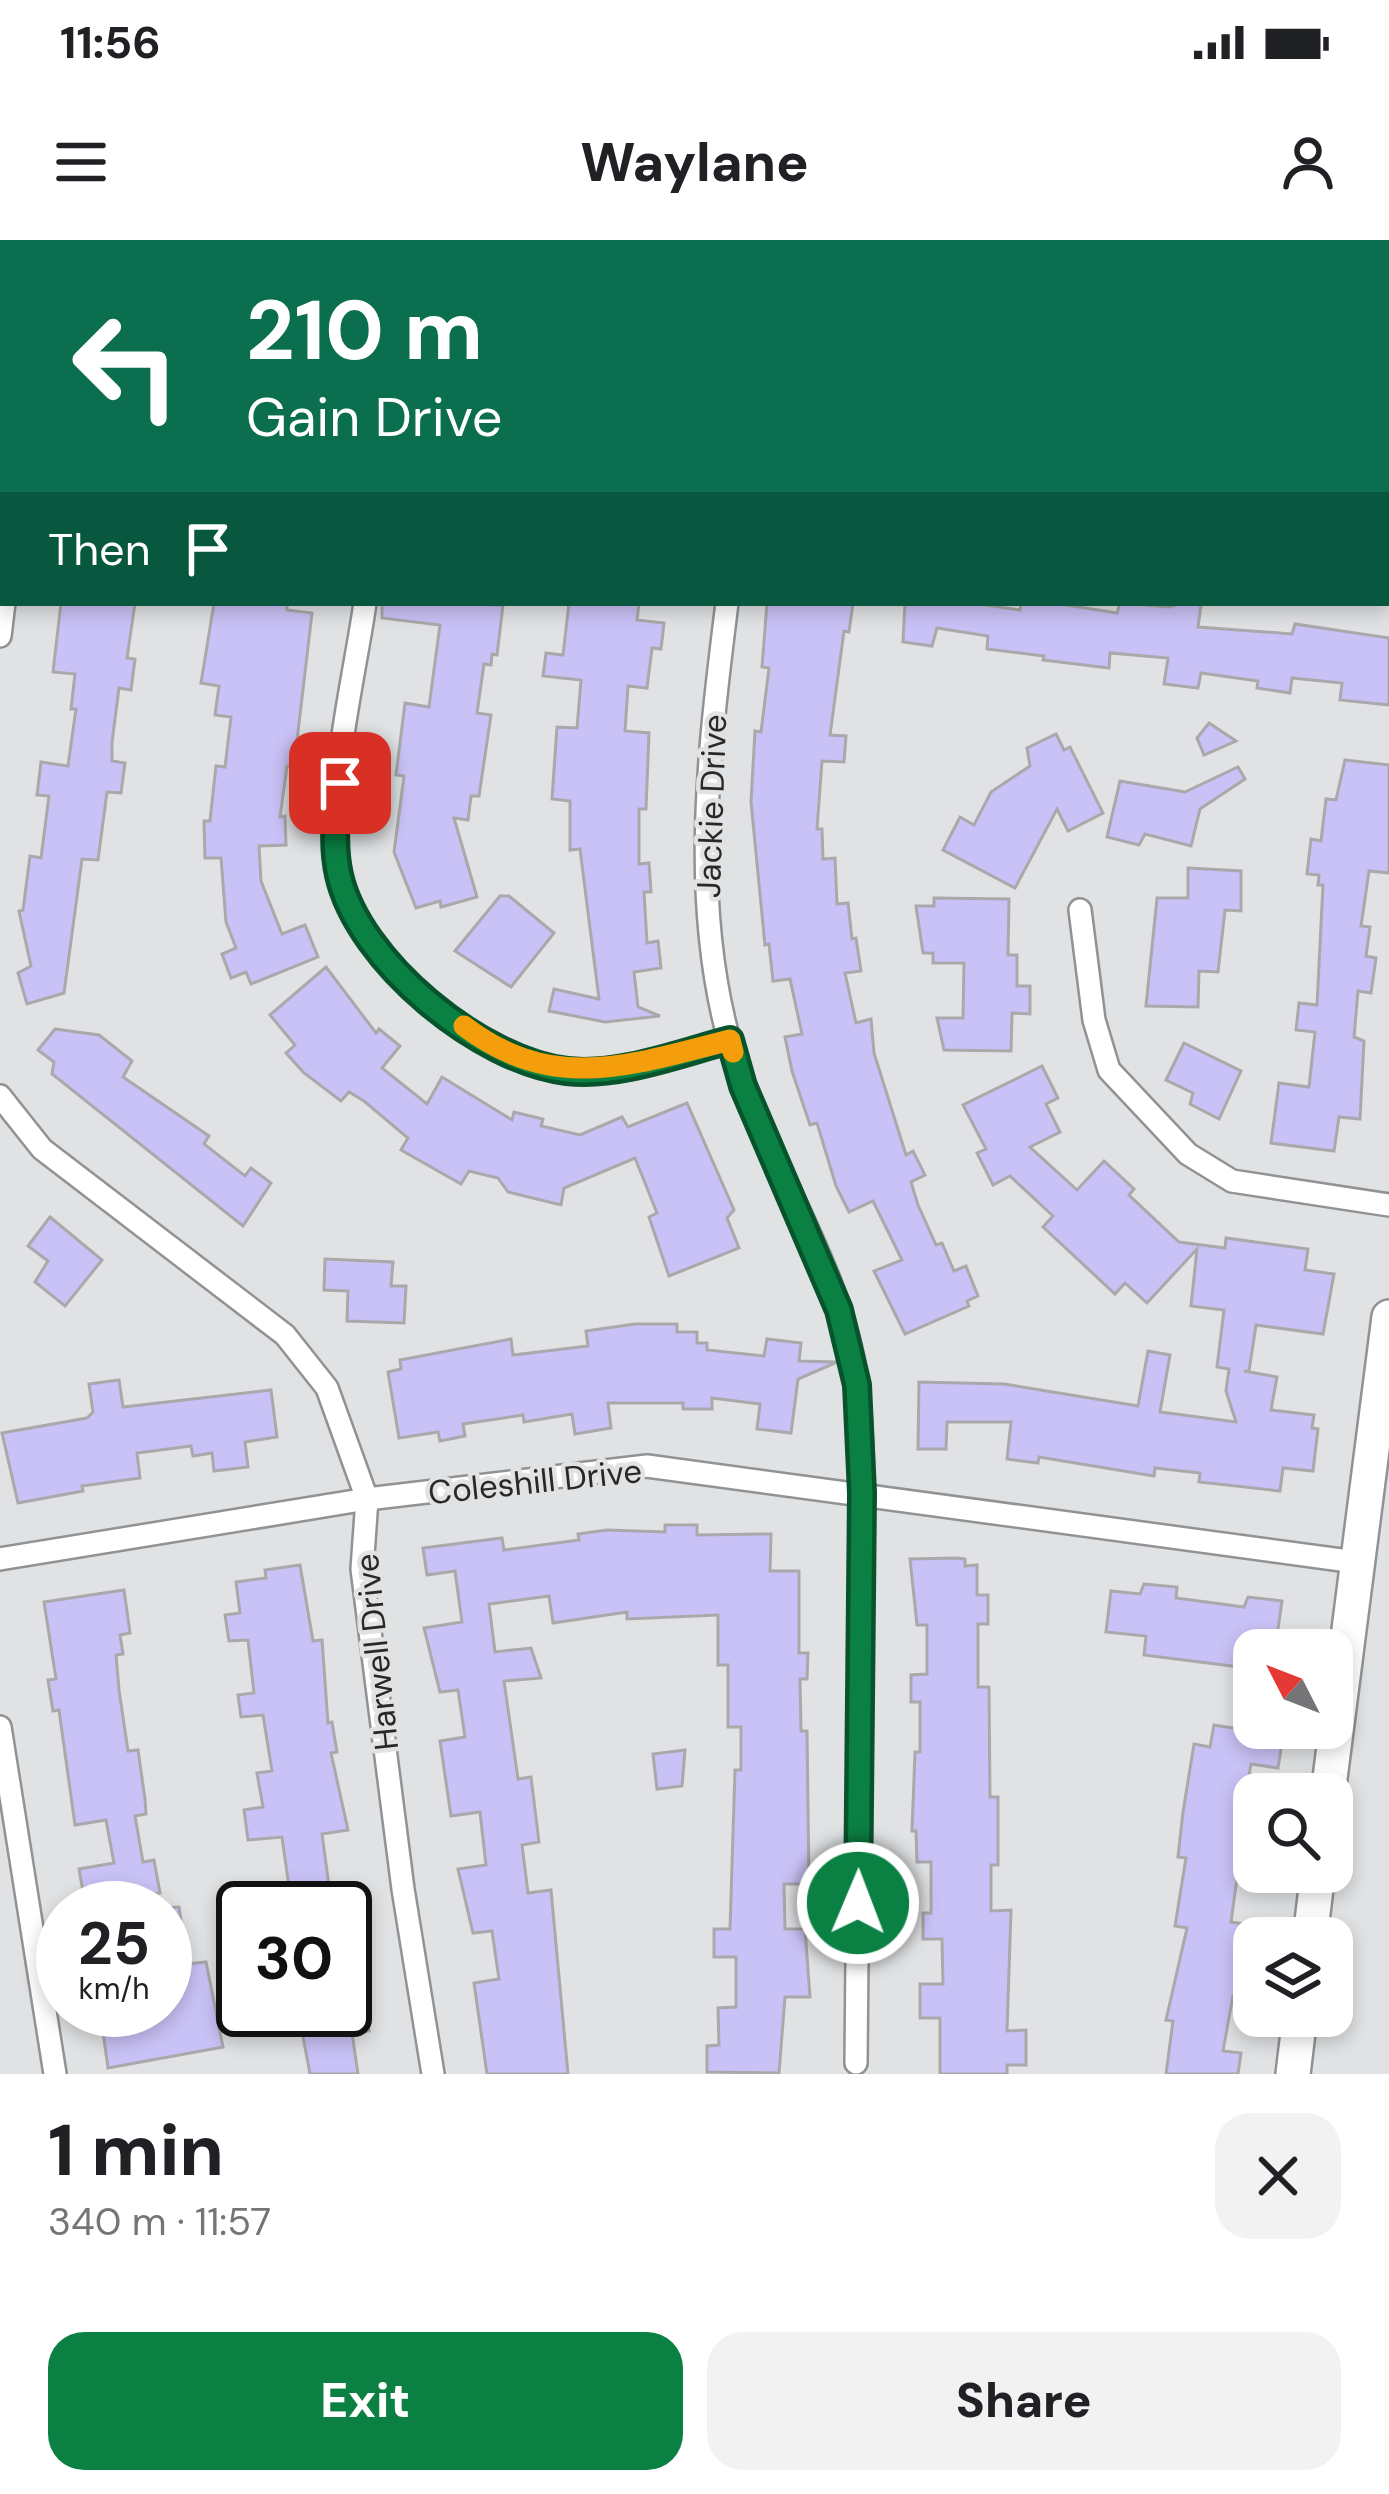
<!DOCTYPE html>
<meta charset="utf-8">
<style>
:root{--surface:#fff;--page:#f2f2f2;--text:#202124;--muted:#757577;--accent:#0b8043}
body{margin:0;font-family:"DM Sans",sans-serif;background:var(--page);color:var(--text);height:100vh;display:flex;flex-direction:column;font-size:45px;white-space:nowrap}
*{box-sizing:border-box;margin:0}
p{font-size:39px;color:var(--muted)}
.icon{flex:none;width:66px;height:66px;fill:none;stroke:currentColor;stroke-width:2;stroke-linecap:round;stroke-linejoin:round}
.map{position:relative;height:1834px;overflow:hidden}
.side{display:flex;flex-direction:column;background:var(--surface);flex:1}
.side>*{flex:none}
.banner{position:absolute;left:0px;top:0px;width:1389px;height:366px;box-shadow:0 6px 18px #0003;background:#0b6e4f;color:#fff;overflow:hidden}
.needle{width:78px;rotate:312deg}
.controls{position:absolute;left:1233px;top:1389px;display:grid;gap:24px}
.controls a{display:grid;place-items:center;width:120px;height:120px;border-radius:24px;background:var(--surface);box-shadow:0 6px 18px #0003;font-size:60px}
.speed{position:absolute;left:36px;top:1641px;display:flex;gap:24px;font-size:60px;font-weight:700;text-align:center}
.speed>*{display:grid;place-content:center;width:156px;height:156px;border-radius:50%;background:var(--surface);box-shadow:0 6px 18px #0003;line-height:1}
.speed small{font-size:30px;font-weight:400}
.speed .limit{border:6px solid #111;border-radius:18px;background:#fff;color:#111}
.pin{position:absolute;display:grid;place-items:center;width:102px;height:102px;color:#fff;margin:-51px;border-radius:24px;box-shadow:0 6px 18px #0006}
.me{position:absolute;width:132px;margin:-66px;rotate:1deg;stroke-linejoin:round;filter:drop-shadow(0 0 9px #0008)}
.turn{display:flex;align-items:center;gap:42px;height:252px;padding:0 48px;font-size:54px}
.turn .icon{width:156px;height:156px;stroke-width:2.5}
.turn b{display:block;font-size:84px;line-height:102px}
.then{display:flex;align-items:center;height:114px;padding:0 48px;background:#0003;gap:24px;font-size:45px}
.round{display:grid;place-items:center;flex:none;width:126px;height:126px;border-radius:36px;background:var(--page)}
.head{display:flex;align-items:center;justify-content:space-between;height:204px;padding:0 48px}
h1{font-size:72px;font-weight:800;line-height:90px}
.primary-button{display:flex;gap:24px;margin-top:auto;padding:24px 48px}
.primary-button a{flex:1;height:138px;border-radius:36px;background:var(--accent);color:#fff;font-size:48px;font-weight:800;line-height:138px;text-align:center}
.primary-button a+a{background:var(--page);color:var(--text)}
.status{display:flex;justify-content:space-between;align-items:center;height:84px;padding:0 60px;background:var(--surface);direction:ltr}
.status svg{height:33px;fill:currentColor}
header{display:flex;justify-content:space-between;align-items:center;height:156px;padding:0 48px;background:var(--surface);font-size:54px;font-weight:800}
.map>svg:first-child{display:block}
.building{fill:#c9c2f6;stroke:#a9a9ab;stroke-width:3}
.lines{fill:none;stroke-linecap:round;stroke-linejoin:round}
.street-casing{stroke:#909294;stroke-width:26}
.secondary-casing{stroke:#909294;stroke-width:38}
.street{stroke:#fff;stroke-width:21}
.secondary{stroke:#fff;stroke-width:33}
.route-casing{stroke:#07532c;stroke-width:30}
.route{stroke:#0b8043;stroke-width:21}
.slow{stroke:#f59e0b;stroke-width:21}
.labels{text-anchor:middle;stroke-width:9;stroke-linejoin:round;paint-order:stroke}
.street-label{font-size:33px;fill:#282829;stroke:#e0e2e4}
</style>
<div class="status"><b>11:56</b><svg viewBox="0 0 49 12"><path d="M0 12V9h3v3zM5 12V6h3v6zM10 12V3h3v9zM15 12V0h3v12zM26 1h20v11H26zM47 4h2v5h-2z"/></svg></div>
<header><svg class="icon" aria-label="menu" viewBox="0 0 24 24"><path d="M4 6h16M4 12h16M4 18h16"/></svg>Waylane<svg class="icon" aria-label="person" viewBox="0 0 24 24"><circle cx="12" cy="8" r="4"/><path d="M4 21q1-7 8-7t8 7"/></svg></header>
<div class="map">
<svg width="1389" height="1834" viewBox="0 0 1389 1834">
<rect width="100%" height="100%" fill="#e0e2e4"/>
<g class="building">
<path d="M 61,363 L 135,363 L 127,418 L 135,419 L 131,450 L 119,448 L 112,502 L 112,521 L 125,523 L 121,553 L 107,552 L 98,620 L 82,619 L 64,753 L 27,764 L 18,733 L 31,726 L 19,671 L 23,670 L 30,616 L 41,618 L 49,556 L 37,555 L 41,522 L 68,526 L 76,469 L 71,469 L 75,434 L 53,432 Z"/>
<path d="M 214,363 L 287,363 L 287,370 L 312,373 L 294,526 L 287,526 L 280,577 L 285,576 L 286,605 L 259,606 L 261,641 L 282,694 L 305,685 L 318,717 L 251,744 L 246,732 L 231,738 L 222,714 L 236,708 L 226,682 L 221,618 L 205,618 L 204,581 L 210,581 L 216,526 L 225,527 L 231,477 L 215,475 L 219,446 L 201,443 Z"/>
<path d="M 382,363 L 503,365 L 497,415 L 492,414 L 491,425 L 484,424 L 477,473 L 491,475 L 479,556 L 471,556 L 468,580 L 454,578 L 477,657 L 441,667 L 440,661 L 416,668 L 394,612 L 404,536 L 396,535 L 405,463 L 429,467 L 440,385 L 382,378 Z"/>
<path d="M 569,363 L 639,363 L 637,380 L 664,383 L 661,409 L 652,408 L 647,448 L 628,446 L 625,491 L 649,493 L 646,569 L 639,569 L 639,624 L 649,623 L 651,652 L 644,652 L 647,703 L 658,701 L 661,728 L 634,732 L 638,767 L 660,776 L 605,782 L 549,771 L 554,749 L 599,759 L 580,609 L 570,610 L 570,561 L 552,559 L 557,487 L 577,488 L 581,440 L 543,436 L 546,413 L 563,415 Z"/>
<path d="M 767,363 L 853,363 L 849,392 L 844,391 L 830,495 L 846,496 L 844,522 L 822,521 L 817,589 L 822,589 L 823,619 L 835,618 L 837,664 L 848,663 L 852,699 L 856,698 L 861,731 L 845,733 L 856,783 L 871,779 L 874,813 L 906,915 L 913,911 L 925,935 L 911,942 L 918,965 L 936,1005 L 942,1003 L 954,1031 L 966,1026 L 978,1056 L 967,1061 L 969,1066 L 905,1094 L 874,1031 L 902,1020 L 873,961 L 849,972 L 836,946 L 817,883 L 810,885 L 792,831 L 785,797 L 802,794 L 790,739 L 773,741 L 769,704 L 765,705 L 751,562 L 755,491 L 761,492 L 769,428 L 762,427 Z"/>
<path d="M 905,363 L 973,363 L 1020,370 L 1021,363 L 1054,363 L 1117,373 L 1120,363 L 1169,367 L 1182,363 L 1201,365 L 1198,387 L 1292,394 L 1295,384 L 1389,398 L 1389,465 L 1340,460 L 1342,443 L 1292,438 L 1290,453 L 1257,448 L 1258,441 L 1201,433 L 1198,448 L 1164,444 L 1168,418 L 1110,413 L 1109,428 L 1043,420 L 1044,416 L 987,409 L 988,396 L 937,388 L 932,406 L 903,402 Z"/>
<path d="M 1209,483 L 1236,501 L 1204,515 L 1197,498 Z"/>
<path d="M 1056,494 L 1064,510 L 1070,507 L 1103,573 L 1068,591 L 1057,569 L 1015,648 L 943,610 L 960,577 L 974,585 L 991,552 L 1030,526 L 1027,508 Z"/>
<path d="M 1345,520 L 1389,525 L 1389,633 L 1369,631 L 1361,686 L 1370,687 L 1366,716 L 1376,718 L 1371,753 L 1358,751 L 1354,797 L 1364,801 L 1360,879 L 1339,877 L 1334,911 L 1271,903 L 1279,843 L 1309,847 L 1315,792 L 1296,790 L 1299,763 L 1317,765 L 1323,645 L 1318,645 L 1319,635 L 1307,634 L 1311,599 L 1321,601 L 1326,559 L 1336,560 Z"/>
<path d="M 1238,527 L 1245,539 L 1200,569 L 1191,606 L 1145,594 L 1139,605 L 1107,597 L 1120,541 L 1185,552 Z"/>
<path d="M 1188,628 L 1241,631 L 1241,671 L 1225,670 L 1218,732 L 1199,731 L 1198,767 L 1146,766 L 1157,658 L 1188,658 Z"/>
<path d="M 500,656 L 509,656 L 554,693 L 511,747 L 455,711 Z"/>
<path d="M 934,658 L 1009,659 L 1008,715 L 1017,715 L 1017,746 L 1030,746 L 1030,774 L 1012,773 L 1011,811 L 944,810 L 937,778 L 963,778 L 964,723 L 933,723 L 933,713 L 923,713 L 916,666 L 934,666 Z"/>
<path d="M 326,727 L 376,793 L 379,789 L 400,806 L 382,828 L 427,864 L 442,837 L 512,880 L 514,872 L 543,879 L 541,886 L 580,895 L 622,877 L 628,887 L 687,863 L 734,970 L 727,978 L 739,1008 L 669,1036 L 649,977 L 657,973 L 635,918 L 564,948 L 561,965 L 508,952 L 498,938 L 469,931 L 461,944 L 401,910 L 408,898 L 364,861 L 349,852 L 341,861 L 304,833 L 286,813 L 295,805 L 270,775 Z"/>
<path d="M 55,789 L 99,795 L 132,821 L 123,837 L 209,896 L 204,904 L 245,936 L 251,928 L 271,943 L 243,986 L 52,834 L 54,822 L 38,810 Z"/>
<path d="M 1184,803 L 1241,831 L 1219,879 L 1190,864 L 1193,853 L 1166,840 Z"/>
<path d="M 1042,826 L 1058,858 L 1046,864 L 1060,892 L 1030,907 L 1077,950 L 1104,921 L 1134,949 L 1129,955 L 1179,1002 L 1225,1008 L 1226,998 L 1308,1009 L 1305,1030 L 1334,1034 L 1323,1094 L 1256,1085 L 1249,1131 L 1244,1131 L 1277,1137 L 1271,1170 L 1314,1175 L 1312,1188 L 1318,1189 L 1313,1231 L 1283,1228 L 1280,1251 L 1199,1242 L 1200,1233 L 1155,1228 L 1154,1236 L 1039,1217 L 1038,1223 L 1007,1219 L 1011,1182 L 947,1182 L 946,1209 L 918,1209 L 919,1142 L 1004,1144 L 1138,1166 L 1148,1111 L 1170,1115 L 1160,1172 L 1236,1182 L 1226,1151 L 1229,1129 L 1217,1127 L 1224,1070 L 1191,1066 L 1197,1009 L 1147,1063 L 1125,1043 L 1115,1054 L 1043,987 L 1053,976 L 1010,936 L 993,945 L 977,913 L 986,909 L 963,865 Z"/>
<path d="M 50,977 L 102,1020 L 65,1066 L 35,1042 L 48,1021 L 28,1006 Z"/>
<path d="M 325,1019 L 393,1022 L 391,1046 L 406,1046 L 404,1083 L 347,1081 L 348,1051 L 324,1050 Z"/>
<path d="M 635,1084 L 677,1084 L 677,1092 L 697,1092 L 697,1103 L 707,1103 L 707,1110 L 764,1116 L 767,1099 L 801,1103 L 799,1121 L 837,1122 L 798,1139 L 791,1193 L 757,1189 L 760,1164 L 712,1158 L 712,1169 L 683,1169 L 683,1163 L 608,1163 L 611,1188 L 575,1194 L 572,1174 L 524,1182 L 523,1175 L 463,1184 L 465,1196 L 440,1201 L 438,1192 L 399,1198 L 388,1132 L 401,1129 L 400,1120 L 511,1099 L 513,1115 L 588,1106 L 586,1091 Z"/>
<path d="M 119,1140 L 123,1167 L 271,1150 L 277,1197 L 245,1202 L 248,1227 L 214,1231 L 212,1213 L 193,1216 L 191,1206 L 137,1213 L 140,1238 L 82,1246 L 83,1251 L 18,1263 L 2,1193 L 87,1178 L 93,1172 L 89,1144 Z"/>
<path d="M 665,1285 L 697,1285 L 697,1295 L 771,1294 L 770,1331 L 799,1331 L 799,1413 L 808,1413 L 807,1439 L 800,1439 L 801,1491 L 807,1491 L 809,1644 L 784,1644 L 785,1689 L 805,1689 L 810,1757 L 785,1757 L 779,1833 L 707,1832 L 707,1806 L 719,1805 L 718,1768 L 736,1767 L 736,1717 L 714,1717 L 714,1689 L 730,1689 L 735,1530 L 741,1530 L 741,1487 L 728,1487 L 728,1425 L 718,1425 L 718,1375 L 627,1379 L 627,1372 L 553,1383 L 549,1356 L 489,1364 L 495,1412 L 531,1408 L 541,1438 L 504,1441 L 518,1539 L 531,1537 L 539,1602 L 522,1605 L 528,1653 L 551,1650 L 568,1834 L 487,1834 L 474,1743 L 499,1739 L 492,1691 L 473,1693 L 458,1629 L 486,1625 L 480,1572 L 451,1576 L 440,1501 L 465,1497 L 458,1450 L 440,1452 L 424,1388 L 462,1382 L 455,1331 L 427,1335 L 423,1308 L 502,1298 L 504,1310 L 579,1300 L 578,1294 L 607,1290 L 665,1292 Z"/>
<path d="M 957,1318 L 965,1319 L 965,1326 L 977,1325 L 977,1355 L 988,1355 L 988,1384 L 978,1384 L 978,1447 L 989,1447 L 990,1557 L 998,1557 L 998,1625 L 991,1625 L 991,1671 L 1011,1670 L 1007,1791 L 1026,1790 L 1026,1825 L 1007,1825 L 1007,1834 L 940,1834 L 940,1778 L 920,1778 L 920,1744 L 943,1744 L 942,1699 L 923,1699 L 923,1673 L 931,1673 L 931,1622 L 917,1622 L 916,1591 L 912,1591 L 915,1512 L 920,1512 L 920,1462 L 911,1462 L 911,1435 L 927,1434 L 927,1385 L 917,1385 L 910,1319 Z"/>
<path d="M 300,1325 L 313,1401 L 322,1400 L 328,1483 L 332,1482 L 337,1512 L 331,1513 L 348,1590 L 322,1594 L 332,1668 L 292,1668 L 282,1597 L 248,1600 L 244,1570 L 263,1567 L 257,1533 L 272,1531 L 263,1475 L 241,1477 L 238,1455 L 254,1453 L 248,1400 L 229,1401 L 225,1375 L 240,1373 L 236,1342 L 266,1338 L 265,1330 Z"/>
<path d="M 1144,1344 L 1177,1347 L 1176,1358 L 1244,1367 L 1248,1357 L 1282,1361 L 1275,1410 L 1242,1415 L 1240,1427 L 1144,1415 L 1146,1396 L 1106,1392 L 1111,1351 L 1140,1354 Z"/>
<path d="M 124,1350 L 130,1393 L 120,1395 L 123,1414 L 116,1415 L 119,1450 L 128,1511 L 138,1510 L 145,1559 L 146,1574 L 135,1576 L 143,1622 L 154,1620 L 160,1653 L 144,1656 L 146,1668 L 86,1668 L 79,1629 L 114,1623 L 106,1580 L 75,1585 L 59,1470 L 53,1471 L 48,1440 L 56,1439 L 44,1362 Z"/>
<path d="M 1214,1485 L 1283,1496 L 1278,1528 L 1251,1524 L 1246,1554 L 1244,1602 L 1254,1603 L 1254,1633 L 1238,1631 L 1231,1682 L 1257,1686 L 1241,1758 L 1233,1756 L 1223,1811 L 1241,1813 L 1238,1834 L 1166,1834 L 1173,1781 L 1166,1780 L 1187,1688 L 1175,1686 L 1186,1618 L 1178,1617 L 1183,1572 L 1194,1504 L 1210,1507 Z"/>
<path d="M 685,1510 L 682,1546 L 657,1549 L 653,1514 Z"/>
<path d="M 179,1667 L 187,1724 L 206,1722 L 223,1807 L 108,1828 L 100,1770 L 165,1770 L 165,1668 Z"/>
<path d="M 359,1678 L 369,1791 L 352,1793 L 358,1834 L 310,1834 L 298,1770 L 345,1770 L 345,1679 Z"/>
</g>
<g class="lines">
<g class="street-casing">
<g id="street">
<path d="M 762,3 L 762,0"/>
<path d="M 0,163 L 3,163"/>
<path d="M 1386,336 L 1389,337"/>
<path d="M 365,363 C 355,435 322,569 339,637 C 361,721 480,823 567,832 C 620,837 679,813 730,800"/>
<path d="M 727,363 C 707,523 686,692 744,847 C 780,944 844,1039 857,1143 C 867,1226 861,1313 860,1397 C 859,1539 857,1681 856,1823"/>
<path d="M 0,396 L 4,363"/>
<path d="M 1080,670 L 1094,780 L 1109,830 L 1188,914 L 1232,941 L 1389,965"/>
<path d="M 0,856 L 42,909 L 285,1095 L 327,1148 L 367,1259 L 362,1329 L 403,1649 L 433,1834"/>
<path d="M 0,1319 L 367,1259 L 647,1226 L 1356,1322"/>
<path d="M 0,1487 L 55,1834"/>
</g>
</g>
<g class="secondary-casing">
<g id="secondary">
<path d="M 1328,1554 L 1389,1077"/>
<path d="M 1310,1698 L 1318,1632"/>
<path d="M 1293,1834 L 1300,1776"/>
</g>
</g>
<use href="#street" class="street"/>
<use href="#secondary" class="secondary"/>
</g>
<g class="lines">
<g class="route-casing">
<path id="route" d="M 340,543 C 336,574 332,604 339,635 C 358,721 480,821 567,831 C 619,837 680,813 730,800 L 743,846 L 839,1070 L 857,1145 L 862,1253 L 858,1663"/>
</g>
<use href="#route" class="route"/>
<path class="slow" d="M 464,786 C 553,854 631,825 730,800 L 733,812"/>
</g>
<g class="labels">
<g class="street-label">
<text transform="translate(711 566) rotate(-88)" y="12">Jackie Drive</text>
<text transform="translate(535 1241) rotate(-6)" y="12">Coleshill Drive</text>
<text transform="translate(376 1412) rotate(-96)" y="12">Harwell Drive</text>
</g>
</g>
</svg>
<div class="controls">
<a><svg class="needle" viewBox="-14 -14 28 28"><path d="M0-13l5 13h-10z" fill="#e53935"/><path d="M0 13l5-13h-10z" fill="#757577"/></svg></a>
<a><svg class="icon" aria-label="search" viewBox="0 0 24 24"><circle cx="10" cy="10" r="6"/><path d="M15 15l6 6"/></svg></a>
<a><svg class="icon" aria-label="layers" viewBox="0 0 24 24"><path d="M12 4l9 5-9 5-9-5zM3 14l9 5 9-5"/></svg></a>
</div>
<div class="speed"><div>25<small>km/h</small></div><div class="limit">30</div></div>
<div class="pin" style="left:340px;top:543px;background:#d93025"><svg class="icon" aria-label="arrive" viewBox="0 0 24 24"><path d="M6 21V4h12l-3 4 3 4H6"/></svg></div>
<svg class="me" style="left:858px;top:1663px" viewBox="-20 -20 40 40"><circle r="17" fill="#0b8043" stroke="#fff" stroke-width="3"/><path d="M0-11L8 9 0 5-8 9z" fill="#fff"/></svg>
<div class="banner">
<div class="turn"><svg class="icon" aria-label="left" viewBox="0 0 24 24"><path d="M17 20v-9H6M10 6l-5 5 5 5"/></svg><div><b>210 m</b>Gain Drive</div></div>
<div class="then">Then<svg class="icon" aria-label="arrive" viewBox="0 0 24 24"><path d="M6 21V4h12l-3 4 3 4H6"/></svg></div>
</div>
</div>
<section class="side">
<div class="head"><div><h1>1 min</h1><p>340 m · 11:57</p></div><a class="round"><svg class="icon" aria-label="close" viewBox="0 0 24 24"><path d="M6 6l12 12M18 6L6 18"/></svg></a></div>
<div class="primary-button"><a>Exit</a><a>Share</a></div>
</section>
